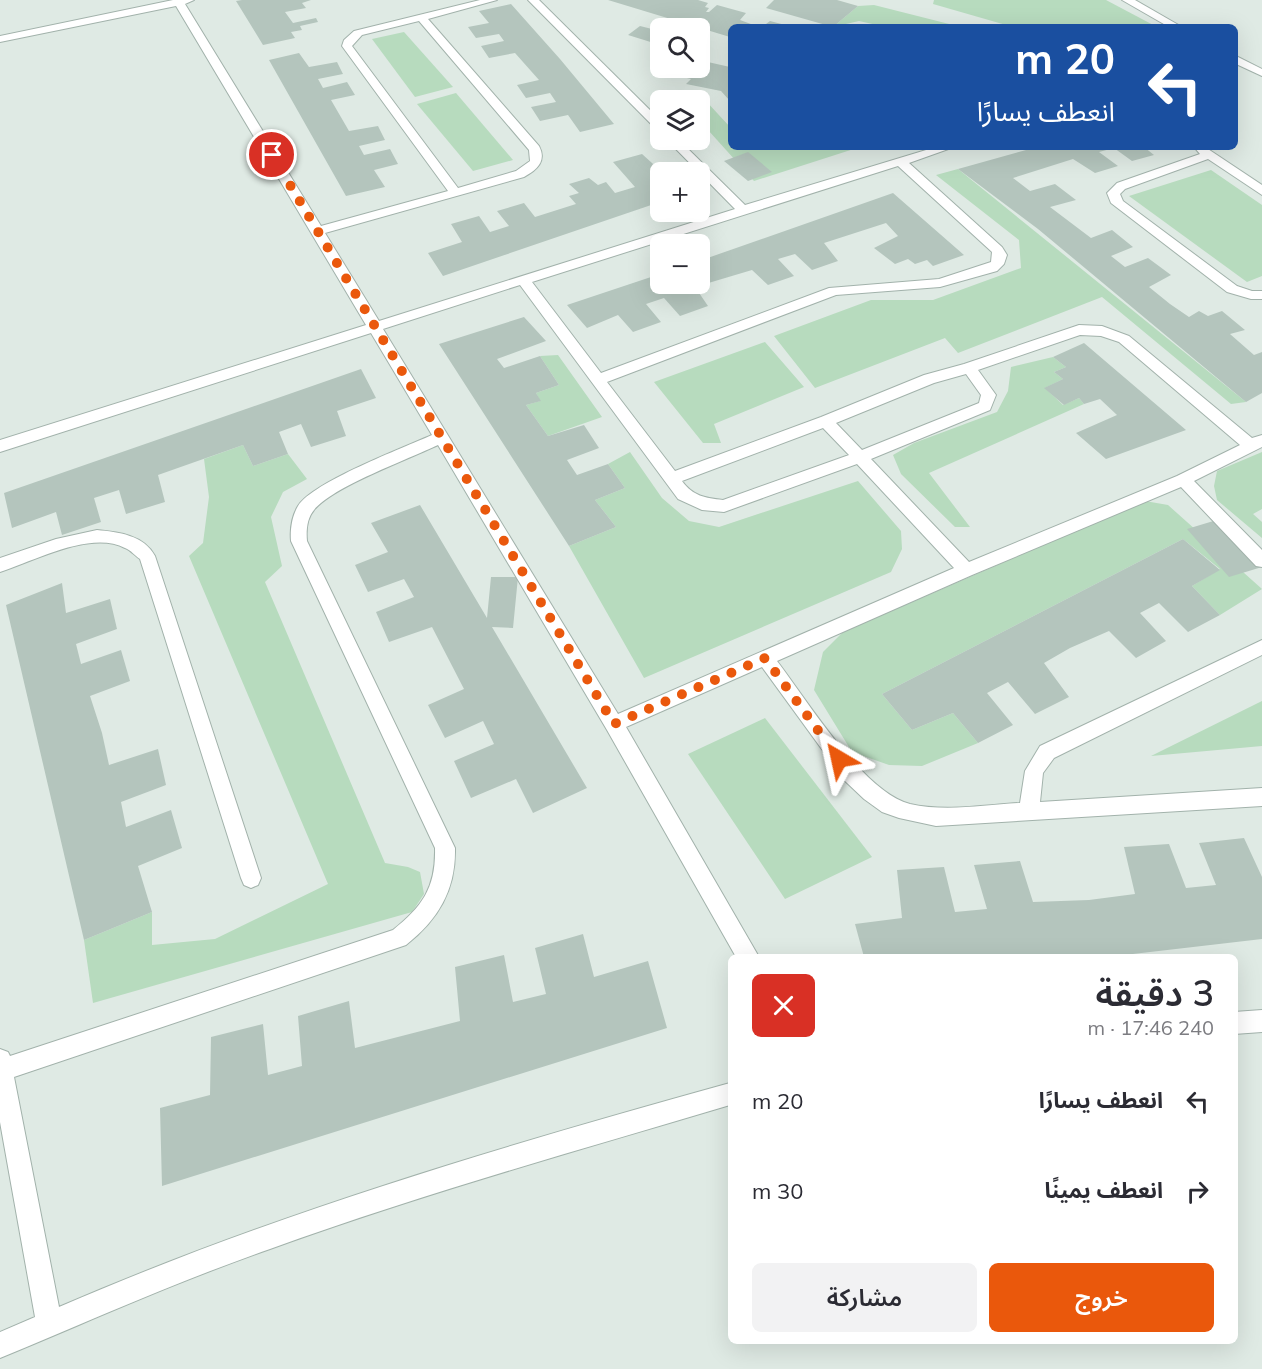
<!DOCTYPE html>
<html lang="ar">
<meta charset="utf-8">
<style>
:root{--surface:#fff;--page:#f2f2f3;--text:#2b2b33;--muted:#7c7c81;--accent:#ea580c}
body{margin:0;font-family:Mulish,"Noto Sans Arabic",sans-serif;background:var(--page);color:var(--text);direction:rtl;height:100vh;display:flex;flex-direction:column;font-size:22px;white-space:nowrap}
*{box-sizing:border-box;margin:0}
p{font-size:20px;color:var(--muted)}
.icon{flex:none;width:33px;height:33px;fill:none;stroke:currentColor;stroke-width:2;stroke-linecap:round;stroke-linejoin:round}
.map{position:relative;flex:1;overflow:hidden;direction:ltr}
.sheet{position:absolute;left:728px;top:954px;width:510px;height:390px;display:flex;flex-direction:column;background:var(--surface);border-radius:9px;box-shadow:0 6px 24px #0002;direction:rtl}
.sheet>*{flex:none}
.hud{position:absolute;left:728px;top:24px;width:510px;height:126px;border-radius:9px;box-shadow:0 6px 24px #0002;direction:rtl;background:#1a4fa0;color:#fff;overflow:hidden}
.fabs{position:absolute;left:650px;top:18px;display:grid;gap:12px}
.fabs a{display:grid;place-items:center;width:60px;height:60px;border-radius:9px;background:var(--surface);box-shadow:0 6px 24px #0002;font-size:30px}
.pin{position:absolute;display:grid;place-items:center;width:51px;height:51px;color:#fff;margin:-26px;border:3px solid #fff;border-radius:50%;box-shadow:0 2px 6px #0007}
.me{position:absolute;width:66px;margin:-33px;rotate:324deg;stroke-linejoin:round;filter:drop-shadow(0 0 4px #0008)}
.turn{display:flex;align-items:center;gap:21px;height:126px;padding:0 24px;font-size:27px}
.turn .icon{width:78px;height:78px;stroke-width:2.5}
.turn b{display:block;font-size:42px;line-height:51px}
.round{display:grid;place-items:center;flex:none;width:63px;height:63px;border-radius:9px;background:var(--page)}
.overview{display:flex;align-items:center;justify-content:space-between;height:102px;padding:0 24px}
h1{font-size:36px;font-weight:600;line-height:45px}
.action{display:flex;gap:12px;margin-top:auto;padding:12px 24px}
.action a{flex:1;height:69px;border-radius:9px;background:var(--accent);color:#fff;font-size:24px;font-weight:600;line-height:69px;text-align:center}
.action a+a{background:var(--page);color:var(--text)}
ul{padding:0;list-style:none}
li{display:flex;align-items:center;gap:18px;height:90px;padding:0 24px}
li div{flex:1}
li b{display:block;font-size:22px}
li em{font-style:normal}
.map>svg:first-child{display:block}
.green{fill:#b7dbbe}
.building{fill:#b4c5bd}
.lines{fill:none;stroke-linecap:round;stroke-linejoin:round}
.street-casing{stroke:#a2b2ab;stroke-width:2}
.street{fill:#fff;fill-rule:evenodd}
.route{stroke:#ea580c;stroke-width:10;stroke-dasharray:0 18}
</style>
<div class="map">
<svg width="1262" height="1369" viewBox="0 0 1262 1369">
<rect width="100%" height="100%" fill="#dfeae4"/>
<g class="green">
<path d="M 934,0 L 1106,0 L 1157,27 L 1013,27 L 933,4 Z"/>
<path d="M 874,5 L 961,27 L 886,27 L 859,21 L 833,27 L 858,6 Z"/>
<path d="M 404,32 L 453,87 L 415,97 L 372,39 Z"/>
<path d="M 456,93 L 513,160 L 473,171 L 417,104 Z"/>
<path d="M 675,94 L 706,101 L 730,127 L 730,147 L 860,147 L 754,181 L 699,120 L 699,100 L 681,100 Z"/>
<path d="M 958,169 L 1246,402 L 1231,404 L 1102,297 L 958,353 L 945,338 L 815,388 L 774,336 L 871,300 L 933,300 L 1021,268 L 1019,240 L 936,175 Z"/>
<path d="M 1211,170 L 1262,205 L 1262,276 L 1247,282 L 1129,196 Z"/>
<path d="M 765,342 L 804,387 L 714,424 L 721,443 L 703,443 L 654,382 Z"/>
<path d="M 558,355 L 602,417 L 548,436 L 526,405 L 540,401 L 536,393 L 559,385 L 540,356 Z"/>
<path d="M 1053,357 L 1066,367 L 1054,372 L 1063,379 L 1045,388 L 1063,405 L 1079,398 L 1084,404 L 929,473 L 970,527 L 955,527 L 901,474 L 893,455 L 914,443 L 997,412 L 1008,391 L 1011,367 Z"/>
<path d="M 243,445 L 253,466 L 288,454 L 307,479 L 283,492 L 271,517 L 282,566 L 265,582 L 385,863 L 408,867 L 420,872 L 424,894 L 412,912 L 93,1003 L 84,940 L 152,912 L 152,945 L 215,939 L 328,884 L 189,556 L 203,543 L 209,497 L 204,459 Z"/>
<path d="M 630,452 L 662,498 L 689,521 L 719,527 L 858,481 L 901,531 L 902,549 L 891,572 L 644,678 L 569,546 L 616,527 L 595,500 L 625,488 L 608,464 Z"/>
<path d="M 1262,452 L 1262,509 L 1253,514 L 1262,522 L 1262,538 L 1217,500 L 1214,486 L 1217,471 Z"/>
<path d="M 1145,501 L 1168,505 L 1262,589 L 1220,615 L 1192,586 L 1220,569 L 1183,539 L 882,694 L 912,730 L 953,713 L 978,743 L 922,766 L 889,765 L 852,752 L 814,690 L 823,652 L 843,632 Z"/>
<path d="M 1262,701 L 1262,746 L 1151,756 Z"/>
<path d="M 765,718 L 872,857 L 785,899 L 688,754 Z"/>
</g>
<g class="building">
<path d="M 242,0 L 311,0 L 302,3 L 306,8 L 285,12 L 293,23 L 316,18 L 318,22 L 300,26 L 302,30 L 291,32 L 295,38 L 263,45 L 236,1 Z"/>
<path d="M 608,0 L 698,0 L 708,3 L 705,7 L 709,8 L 706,12 L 709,12 L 717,5 L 746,13 L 740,20 L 759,27 L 730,27 L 730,37 Z"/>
<path d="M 774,0 L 837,0 L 858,6 L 833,27 L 766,8 Z"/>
<path d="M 511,4 L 560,59 L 614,124 L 580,132 L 568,115 L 540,121 L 531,107 L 556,102 L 550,93 L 526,98 L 517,85 L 539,80 L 515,53 L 489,58 L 481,46 L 504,41 L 499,34 L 476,38 L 468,27 L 489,23 L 479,11 Z"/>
<path d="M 770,21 L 789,26 L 789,27 L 762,27 Z"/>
<path d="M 640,26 L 660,31 L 660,41 L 657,44 L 628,35 Z"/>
<path d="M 299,53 L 309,67 L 337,62 L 343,74 L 318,79 L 323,88 L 347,82 L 355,95 L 331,100 L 349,131 L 378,126 L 385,140 L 359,146 L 364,155 L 390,149 L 398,164 L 374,170 L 385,187 L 346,196 L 269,60 Z"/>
<path d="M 699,60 L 730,67 L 730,101 L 721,91 L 686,84 L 691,79 L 670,74 L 675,68 L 699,68 Z"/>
<path d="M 1037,147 L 1144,147 L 1154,155 L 1132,161 L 1114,148 L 1099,152 L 1118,166 L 1095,173 L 1073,159 L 1013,178 L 1030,191 L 1055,184 L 1076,200 L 1050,207 L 1091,238 L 1112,230 L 1133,247 L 1111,256 L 1125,267 L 1148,258 L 1171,275 L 1149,287 L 1170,304 L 1189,317 L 1199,311 L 1208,316 L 1222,311 L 1245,330 L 1230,334 L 1254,355 L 1262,352 L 1262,393 L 1246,402 L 1038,229 L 958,169 Z"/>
<path d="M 748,152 L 772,172 L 748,181 L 724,161 Z"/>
<path d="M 642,154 L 662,172 L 660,172 L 660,202 L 443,276 L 428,253 L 462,242 L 451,224 L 479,216 L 490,232 L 509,226 L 497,211 L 524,203 L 535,217 L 576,204 L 569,196 L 579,193 L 569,184 L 589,178 L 598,185 L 606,182 L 615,193 L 635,187 L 613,162 Z"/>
<path d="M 893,193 L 964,255 L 933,266 L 927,260 L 915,264 L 908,259 L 895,264 L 874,248 L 898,236 L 886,223 L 824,243 L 838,261 L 812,270 L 795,254 L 778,259 L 794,276 L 768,285 L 752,270 L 695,287 L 708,306 L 680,316 L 664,298 L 646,304 L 661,322 L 633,332 L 618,315 L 587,328 L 567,305 L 660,274 L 660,284 L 699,284 L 699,261 Z"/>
<path d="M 524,317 L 546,341 L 497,359 L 504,368 L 540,356 L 559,385 L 536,393 L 541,401 L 526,405 L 548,436 L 584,425 L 599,448 L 567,460 L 577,475 L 608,464 L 625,488 L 595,500 L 616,527 L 569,546 L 439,344 Z"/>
<path d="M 1084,343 L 1186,430 L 1106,459 L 1076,433 L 1117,415 L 1100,399 L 1084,404 L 1079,398 L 1064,405 L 1044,388 L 1063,379 L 1054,372 L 1066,367 L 1053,357 Z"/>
<path d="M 361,369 L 376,398 L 337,411 L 346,436 L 311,447 L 301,424 L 279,432 L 288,454 L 253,466 L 243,445 L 158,475 L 165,502 L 126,514 L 119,490 L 94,498 L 101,522 L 62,535 L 56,512 L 12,528 L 4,493 Z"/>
<path d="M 420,505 L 487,618 L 491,577 L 518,577 L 513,628 L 492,627 L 587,788 L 533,813 L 516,779 L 471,798 L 454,761 L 494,744 L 483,721 L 445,738 L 428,705 L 464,689 L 432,627 L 389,642 L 376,612 L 414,597 L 404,579 L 368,592 L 355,565 L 388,552 L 371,523 Z"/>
<path d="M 1220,519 L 1262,566 L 1262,567 L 1229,577 L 1187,529 Z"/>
<path d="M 1183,539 L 1220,570 L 1192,586 L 1220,615 L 1188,632 L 1159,603 L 1140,613 L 1166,641 L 1136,658 L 1109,631 L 1070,648 L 1044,663 L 1069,697 L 1035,714 L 1008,682 L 987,693 L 1013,725 L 978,743 L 953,713 L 912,730 L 882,694 Z"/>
<path d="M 62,583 L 66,613 L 110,599 L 117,629 L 76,644 L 81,664 L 121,650 L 130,681 L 90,696 L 102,733 L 109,765 L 158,749 L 166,785 L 121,802 L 126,827 L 171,810 L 182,848 L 138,866 L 152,912 L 84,940 L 6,605 Z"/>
<path d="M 1244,838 L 1262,877 L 1262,939 L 1107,957 L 864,957 L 855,924 L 902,918 L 897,870 L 944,867 L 955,912 L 987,909 L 974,865 L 1020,861 L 1033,902 L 1089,900 L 1135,894 L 1124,847 L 1169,844 L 1186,888 L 1216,885 L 1199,843 Z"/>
<path d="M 583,934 L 594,977 L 648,961 L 667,1028 L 162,1186 L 160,1108 L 210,1095 L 211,1037 L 263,1024 L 268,1075 L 302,1066 L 298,1016 L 349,1001 L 355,1048 L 460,1021 L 455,967 L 504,955 L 513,1002 L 546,994 L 535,948 Z"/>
</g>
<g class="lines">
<g class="street-casing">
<g id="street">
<path d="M 173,0 L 194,0 L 185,4 L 321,226 L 448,191 L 342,46 L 344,40 L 354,31 L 480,0 L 497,0 L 428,19 L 539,146 C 547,161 537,170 524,177 L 325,233 L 379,321 L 735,209 L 667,140 L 679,140 L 745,205 L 936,147 L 954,147 L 909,163 L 1002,247 L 1007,255 L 1004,264 L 997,271 L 940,287 L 836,295 L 607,382 L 675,471 L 821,417 L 924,375 L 964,364 L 1079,325 L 1102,326 L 1129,336 L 1252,438 L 1262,435 L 1262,447 L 1194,481 L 1262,550 L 1262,567 L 1256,566 L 1181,487 L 972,575 L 777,661 C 807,700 863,792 910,804 C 945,812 985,805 1020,803 L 1025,771 L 1040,746 L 1262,640 L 1262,655 L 1054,758 L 1043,773 L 1040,802 L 1262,788 L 1262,806 L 936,826 L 899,818 L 882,812 L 864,799 L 845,781 L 762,667 L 626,727 L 759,957 L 736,957 L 607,730 L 438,445 C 409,459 332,487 314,510 C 307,518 306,531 307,541 L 455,848 C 456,890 438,920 406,945 L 14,1077 L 59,1307 C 276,1213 503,1146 730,1083 L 730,1105 C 576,1151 422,1194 270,1249 C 178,1281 90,1321 0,1358 L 0,1332 L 35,1317 L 0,1122 L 0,1049 L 8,1052 L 10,1056 L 393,930 C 423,906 436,887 435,848 L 291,541 C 290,530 292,516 298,506 C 313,482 403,448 432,435 L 371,333 L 0,452 L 0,440 L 366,325 L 176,6 L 0,42 L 0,36 ZM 419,21 L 529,150 L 530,161 L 516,171 L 458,188 L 352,46 L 362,35 ZM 898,166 L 992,252 L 991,262 L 939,279 L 829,288 L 601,373 L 532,282 ZM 520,285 L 678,499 L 702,510 L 724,512 L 857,464 L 954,568 L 618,714 L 383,329 ZM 1080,335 L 1101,336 L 1119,342 L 1240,445 L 1177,476 L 969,562 L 871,459 L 990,410 L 996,395 L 978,370 ZM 966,374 L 981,395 L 979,403 L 862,450 L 836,423 L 934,383 ZM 823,428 L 849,455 L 723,500 C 705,498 693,496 682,481 Z"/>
<path d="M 528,0 L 539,0 L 660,120 L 660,130 L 656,129 Z"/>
<path d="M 1122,0 L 1135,0 L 1182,27 L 1169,27 Z"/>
<path d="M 1234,55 L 1262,69 L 1262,76 L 1234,63 Z"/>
<path d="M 1194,147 L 1205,147 L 1262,185 L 1262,195 L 1208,159 L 1125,189 L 1120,194 L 1123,201 L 1237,286 L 1252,291 L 1262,291 L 1262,299 L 1251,299 L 1227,292 L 1111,203 L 1107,193 L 1117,183 L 1200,154 Z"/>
<path d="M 97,530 C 118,532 144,535 155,556 L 261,878 L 258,885 L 251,888 L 244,885 L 241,878 L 140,559 C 135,556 131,550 125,548 C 91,530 34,561 0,572 L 0,558 L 56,539 Z"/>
<path d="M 1262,1010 L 1262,1032 L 1234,1034 L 1234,1012 Z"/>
</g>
</g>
<use href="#street" class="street"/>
</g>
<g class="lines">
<path class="route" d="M 272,155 L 614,724 L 765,658 L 839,759"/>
</g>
</svg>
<div class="fabs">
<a><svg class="icon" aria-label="search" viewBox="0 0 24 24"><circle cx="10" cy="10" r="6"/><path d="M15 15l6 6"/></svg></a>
<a><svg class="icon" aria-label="layers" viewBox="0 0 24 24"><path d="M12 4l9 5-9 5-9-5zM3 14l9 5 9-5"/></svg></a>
<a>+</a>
<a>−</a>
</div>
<div class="pin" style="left:272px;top:155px;background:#d93025"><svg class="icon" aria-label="arrive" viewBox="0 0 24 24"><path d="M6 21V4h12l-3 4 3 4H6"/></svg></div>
<svg class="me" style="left:839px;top:759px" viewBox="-20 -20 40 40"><path d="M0-17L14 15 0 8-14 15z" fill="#ea580c" stroke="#fff" stroke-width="4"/></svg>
<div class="hud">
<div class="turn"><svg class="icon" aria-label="left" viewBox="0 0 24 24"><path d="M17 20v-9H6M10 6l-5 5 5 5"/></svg><div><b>20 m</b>انعطف يسارًا</div></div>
</div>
<section class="sheet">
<div class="overview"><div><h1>3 دقيقة</h1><p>240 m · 17:46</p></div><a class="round" style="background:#d93025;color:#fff"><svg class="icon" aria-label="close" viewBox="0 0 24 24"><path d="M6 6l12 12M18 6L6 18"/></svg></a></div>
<ul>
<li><svg class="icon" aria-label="left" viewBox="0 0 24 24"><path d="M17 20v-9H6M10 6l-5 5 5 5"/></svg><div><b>انعطف يسارًا</b></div><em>20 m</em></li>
<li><svg class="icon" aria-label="right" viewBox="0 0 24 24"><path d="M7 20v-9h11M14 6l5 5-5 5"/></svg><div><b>انعطف يمينًا</b></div><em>30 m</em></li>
</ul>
<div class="action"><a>خروج</a><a>مشاركة</a></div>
</section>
</div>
